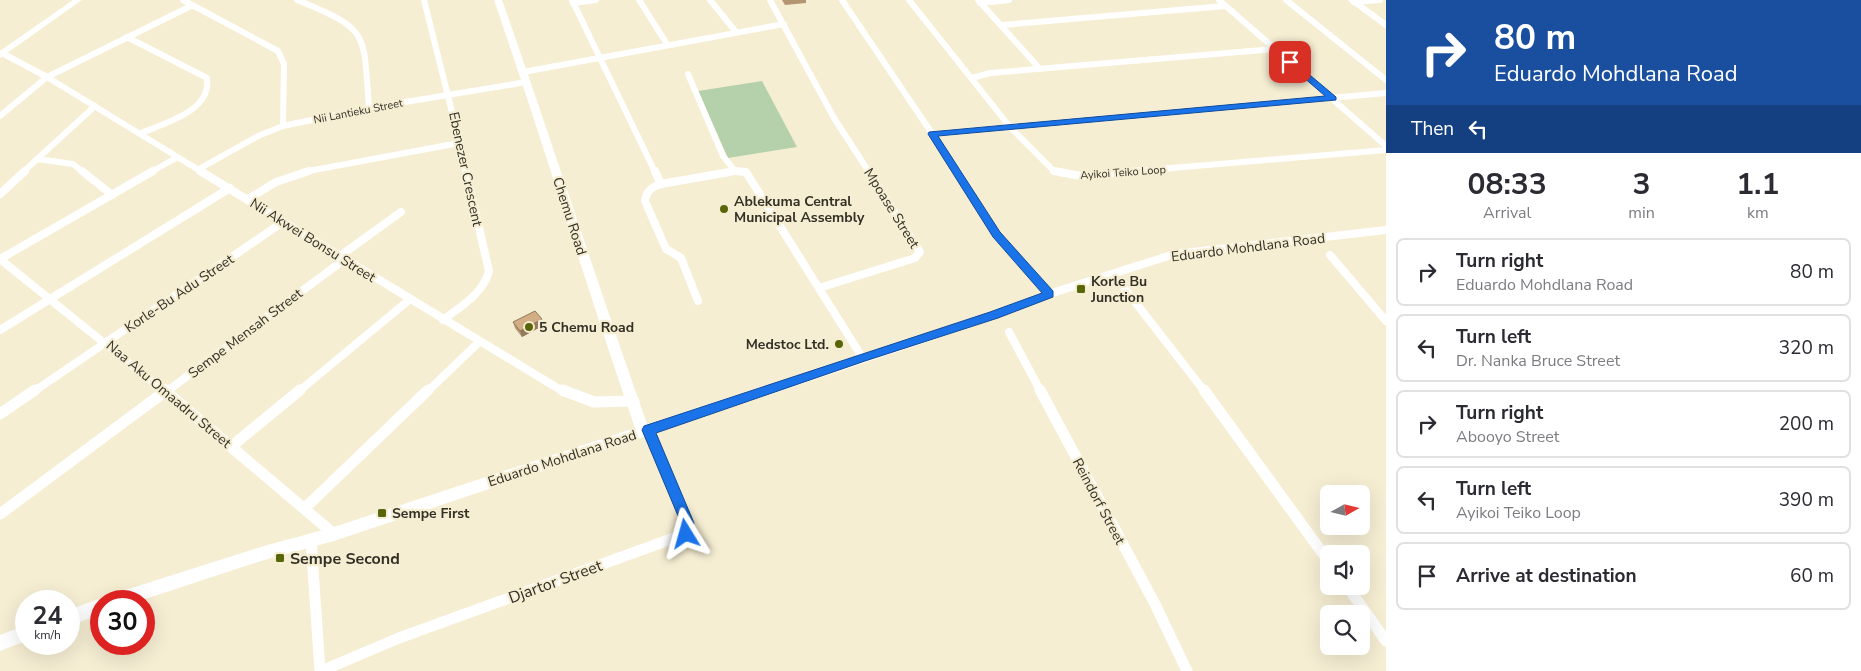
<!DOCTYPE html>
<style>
:root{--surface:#fff;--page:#f7f7f7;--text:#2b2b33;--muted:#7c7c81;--line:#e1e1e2}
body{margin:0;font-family:"Nunito Sans",sans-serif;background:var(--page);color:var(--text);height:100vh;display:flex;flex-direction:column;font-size:19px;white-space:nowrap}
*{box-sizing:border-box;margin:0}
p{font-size:16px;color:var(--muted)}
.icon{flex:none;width:28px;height:28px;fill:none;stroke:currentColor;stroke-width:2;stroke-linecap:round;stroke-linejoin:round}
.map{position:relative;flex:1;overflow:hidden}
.drawer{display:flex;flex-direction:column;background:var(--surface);width:475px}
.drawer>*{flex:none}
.guide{background:#1a4fa0;color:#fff;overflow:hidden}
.needle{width:32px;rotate:82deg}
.tools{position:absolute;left:1320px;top:485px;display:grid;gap:10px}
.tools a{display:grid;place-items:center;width:50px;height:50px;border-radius:8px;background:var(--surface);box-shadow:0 5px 20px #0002;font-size:25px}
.speed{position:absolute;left:15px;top:590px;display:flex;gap:10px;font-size:25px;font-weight:700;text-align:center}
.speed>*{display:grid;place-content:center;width:65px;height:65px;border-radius:50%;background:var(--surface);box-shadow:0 5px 20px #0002;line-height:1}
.speed small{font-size:12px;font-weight:400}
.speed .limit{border:8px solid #d22;background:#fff;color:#111}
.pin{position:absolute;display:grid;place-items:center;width:42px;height:42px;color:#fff;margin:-21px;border-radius:10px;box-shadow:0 2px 8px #0006}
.me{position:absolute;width:55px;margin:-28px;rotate:352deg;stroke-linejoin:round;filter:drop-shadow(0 0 4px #0008)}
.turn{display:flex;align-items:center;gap:18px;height:105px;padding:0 25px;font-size:22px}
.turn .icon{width:65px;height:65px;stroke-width:2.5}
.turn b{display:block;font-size:35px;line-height:42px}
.then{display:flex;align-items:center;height:48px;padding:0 25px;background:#0003;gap:10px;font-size:19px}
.eta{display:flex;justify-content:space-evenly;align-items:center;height:85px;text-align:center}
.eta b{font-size:30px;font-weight:700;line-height:35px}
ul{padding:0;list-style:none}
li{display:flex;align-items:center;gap:15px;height:68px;margin:0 10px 8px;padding:0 15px;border:2px solid var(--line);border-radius:8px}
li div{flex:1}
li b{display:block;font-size:19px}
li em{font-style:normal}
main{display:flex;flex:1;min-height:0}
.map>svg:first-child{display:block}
.green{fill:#b4d1ab}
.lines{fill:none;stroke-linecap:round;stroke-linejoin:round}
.street-far2{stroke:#fff;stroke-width:6}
.street-far1{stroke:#fff;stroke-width:8}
.street{stroke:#fff;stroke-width:11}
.secondary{fill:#fff;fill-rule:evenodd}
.wall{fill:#b59672}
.shaded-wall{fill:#937a5c}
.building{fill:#d2ae84;stroke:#937a5c}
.route{fill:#1a73e8;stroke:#114b97}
.poi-dot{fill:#586509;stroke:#f6eed3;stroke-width:2}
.labels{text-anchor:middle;stroke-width:4.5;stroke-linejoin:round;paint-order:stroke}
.far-street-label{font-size:11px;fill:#322f25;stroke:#f6eed3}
.street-label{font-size:14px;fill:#322f25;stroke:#f6eed3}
.poi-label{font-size:14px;font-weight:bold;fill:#322f25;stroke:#f6eed3;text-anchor:start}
.near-poi-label{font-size:16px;font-weight:bold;fill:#322f25;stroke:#f6eed3;text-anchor:start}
.near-street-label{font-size:16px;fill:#322f25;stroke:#f6eed3}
</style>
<main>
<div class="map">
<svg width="1386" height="671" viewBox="0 0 1386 671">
<rect width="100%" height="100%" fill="#f6eed3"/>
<path class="green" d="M 762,81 L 797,147 L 728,158 L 698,91 Z"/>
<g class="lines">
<g class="street-far2">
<path d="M 183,0 L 278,51 L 284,64 L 283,126"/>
<path d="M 297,0 C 371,30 363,32 369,108"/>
<path d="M 424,0 L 467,172"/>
<path d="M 572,0 L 655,172"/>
<path d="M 639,0 L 667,44"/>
<path d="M 710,0 L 736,32"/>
<path d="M 770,0 L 834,118 L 869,172"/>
<path d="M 842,0 L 958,172"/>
<path d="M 909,0 L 1010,127 L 1055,172"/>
<path d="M 978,0 L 1040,69"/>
<path d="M 1219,0 L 1386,146"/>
<path d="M 1286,0 L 1386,80"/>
<path d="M 1352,0 L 1386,25"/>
<path d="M 1354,2 L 1380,0"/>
<path d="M 573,3 L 596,0"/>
<path d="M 980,3 L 1009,0"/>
<path d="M 1002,25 L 1225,6"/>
<path d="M 127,37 L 207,78 C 212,111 165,123 141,133"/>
<path d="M 2,53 L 47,77 L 202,172"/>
<path d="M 523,72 L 784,24"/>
<path d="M 688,74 L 723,156 L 735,171"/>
<path d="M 972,78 L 990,73 L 1275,49"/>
<path d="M 0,116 L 47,77 L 191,6"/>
<path d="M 932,134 L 1386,93"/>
<path d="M 37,159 L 73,164 L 83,172"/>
<path d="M 199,169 L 258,136 L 283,126 L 369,108 L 527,82"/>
<path d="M 23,172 L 95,106"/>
<path d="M 151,172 L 176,158"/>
<path d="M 303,172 L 459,143"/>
<path d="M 728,172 L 746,172"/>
<path d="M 1125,172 L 1386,150"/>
</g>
<g class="street-far1">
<path d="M 82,171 L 112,195"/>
<path d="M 200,171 L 564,392"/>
<path d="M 655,171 L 661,184"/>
<path d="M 735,171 L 746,172 L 862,357"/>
<path d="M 957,171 L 996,235 L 1049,294"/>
<path d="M 1054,171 L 1081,176 L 1139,171"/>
<path d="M 0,194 L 25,171"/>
<path d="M 248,199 L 276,182 L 309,171"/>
<path d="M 1330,255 L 1386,321"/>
<path d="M 340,256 L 401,212"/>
<path d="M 0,259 L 165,392"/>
<path d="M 0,259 L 153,171"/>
<path d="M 819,288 L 915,258 L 920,252 L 868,171"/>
<path d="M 1125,289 L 1205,392"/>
<path d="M 698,301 L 681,258 L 666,249 L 645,201 C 646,191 652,187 661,184 L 735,171"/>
<path d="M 443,320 C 461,306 483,294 489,271 L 466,171"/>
<path d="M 0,330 L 230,188"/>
<path d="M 1009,332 L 1041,392"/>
<path d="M 33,392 L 283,222"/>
<path d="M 166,392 L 345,259"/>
<path d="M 298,392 L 409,300"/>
<path d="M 427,392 L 479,342"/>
</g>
<g class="street">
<path d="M 164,390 L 334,534"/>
<path d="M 562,390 L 594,402 L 634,401"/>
<path d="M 1040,390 L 1154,602 L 1187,671"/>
<path d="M 1204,390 L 1329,562"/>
<path d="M 0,414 L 35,390"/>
<path d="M 232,446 L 300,390"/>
<path d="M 305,508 L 428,390"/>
<path d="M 0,514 L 167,390"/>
<path d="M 311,540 L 320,671"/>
<path d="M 1347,586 L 1386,641"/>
<path d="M 321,671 L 399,638 L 685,534 L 687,523 L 649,430"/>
</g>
<g class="secondary">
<path d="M 73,0 L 82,0 L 0,58 L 0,51 Z"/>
<path d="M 494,0 L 502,0 C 552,141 597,283 647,424 L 990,312 L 1045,291 L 1174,250 L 1386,226 L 1386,234 L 1175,258 L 1053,297 L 998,318 L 334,541 L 264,560 L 139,601 L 108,601 L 110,595 L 116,593 L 264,546 L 334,527 L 635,428 C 586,286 543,142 494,0 Z"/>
<path d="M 101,598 L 107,601 L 101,601 L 101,614 L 69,626 L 69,610 Z"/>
<path d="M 26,625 L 26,641 L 0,651 L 0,635 Z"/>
</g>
</g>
<g class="wall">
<path d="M 782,0 L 806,0 L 806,3 L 785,5 Z"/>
<path d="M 513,322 L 544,325 L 522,337 L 515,328 Z"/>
</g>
<path class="shaded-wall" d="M 542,319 L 544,325 L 522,337 L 520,331 Z"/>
<path class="building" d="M 535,311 L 542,319 L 520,331 L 513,322 Z"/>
<path class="route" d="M 1287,60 L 1292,60 L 1336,97 L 1336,100 L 938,136 L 1000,232 L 1053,291 L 1053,297 L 998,318 L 865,361 L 656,433 L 694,523 L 690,538 L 686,540 L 681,538 L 679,534 L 681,523 L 642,430 L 644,426 L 990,312 L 1042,293 L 993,237 L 928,134 L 929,132 L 1325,96 L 1287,63 Z"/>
<g class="poi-dot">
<circle cx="724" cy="209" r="5"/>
<rect x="1076" y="284" width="10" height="10" rx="2.5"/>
<circle cx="529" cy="327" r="5"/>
<circle cx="839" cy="344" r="5"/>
<rect x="377" y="508" width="10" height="10" rx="2.5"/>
<rect x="275" y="553" width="10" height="10" rx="2.5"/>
</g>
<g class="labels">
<g class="far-street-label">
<text transform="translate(358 111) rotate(-11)" y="4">Nii Lantieku Street</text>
<text transform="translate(1123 172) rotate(-4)" y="4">Ayikoi Teiko Loop</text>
</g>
<g class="street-label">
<text transform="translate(466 169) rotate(78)" y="5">Ebenezer Crescent</text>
<text transform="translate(892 208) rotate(58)" y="5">Mpoase Street</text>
<text transform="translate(570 216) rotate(72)" y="5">Chemu Road</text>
<text transform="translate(313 240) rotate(32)" y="5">Nii Akwei Bonsu Street</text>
<text transform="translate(1248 247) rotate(-7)" y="5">Eduardo Mohdlana Road</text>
<text transform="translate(179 293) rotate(-34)" y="5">Korle-Bu Adu Street</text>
<text transform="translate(245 333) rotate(-37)" y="5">Sempe Mensah Street</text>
<text transform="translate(169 394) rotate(40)" y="5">Naa Aku Omaadru Street</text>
<text transform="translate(562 458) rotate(-18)" y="5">Eduardo Mohdlana Road</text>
<text transform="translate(1099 501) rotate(62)" y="5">Reindorf Street</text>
</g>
<g class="poi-label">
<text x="734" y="206">Ablekuma Central<tspan x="734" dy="16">Municipal Assembly</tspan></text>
<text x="1091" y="286">Korle Bu<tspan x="1091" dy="16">Junction</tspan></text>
<text x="539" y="332">5 Chemu Road</text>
<text x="829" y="349" text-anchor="end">Medstoc Ltd.</text>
<text x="392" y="518">Sempe First</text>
</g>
<g class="near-poi-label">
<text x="290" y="564">Sempe Second</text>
</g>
<g class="near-street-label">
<text transform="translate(555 581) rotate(-20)" y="6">Djartor Street</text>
</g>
</g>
</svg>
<div class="tools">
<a><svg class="needle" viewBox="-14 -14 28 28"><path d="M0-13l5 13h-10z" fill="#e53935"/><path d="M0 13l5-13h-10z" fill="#7c7c81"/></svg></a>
<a><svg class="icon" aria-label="sound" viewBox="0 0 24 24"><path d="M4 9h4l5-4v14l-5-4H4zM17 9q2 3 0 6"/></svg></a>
<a><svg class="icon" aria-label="search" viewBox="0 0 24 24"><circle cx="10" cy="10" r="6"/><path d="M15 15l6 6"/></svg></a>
</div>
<div class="speed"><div>24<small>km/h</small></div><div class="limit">30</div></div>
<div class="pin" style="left:1290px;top:62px;background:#d93025"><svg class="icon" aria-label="arrive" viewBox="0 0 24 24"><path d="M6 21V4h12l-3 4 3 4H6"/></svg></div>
<svg class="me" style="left:686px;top:534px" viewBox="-20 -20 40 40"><path d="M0-17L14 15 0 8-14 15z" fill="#1a73e8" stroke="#fff" stroke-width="4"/></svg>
</div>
<section class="drawer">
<div class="guide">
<div class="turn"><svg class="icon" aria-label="right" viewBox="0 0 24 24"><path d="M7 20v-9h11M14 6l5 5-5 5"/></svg><div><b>80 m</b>Eduardo Mohdlana Road</div></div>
<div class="then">Then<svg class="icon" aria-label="left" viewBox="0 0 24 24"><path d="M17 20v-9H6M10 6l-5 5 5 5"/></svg></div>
</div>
<div class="eta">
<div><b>08:33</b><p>Arrival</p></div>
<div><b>3</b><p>min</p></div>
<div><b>1.1</b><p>km</p></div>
</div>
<ul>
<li><svg class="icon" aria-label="right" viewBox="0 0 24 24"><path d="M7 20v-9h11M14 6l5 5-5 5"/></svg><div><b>Turn right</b><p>Eduardo Mohdlana Road</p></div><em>80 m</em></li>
<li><svg class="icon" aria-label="left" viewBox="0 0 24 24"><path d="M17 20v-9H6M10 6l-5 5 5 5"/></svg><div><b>Turn left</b><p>Dr. Nanka Bruce Street</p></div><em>320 m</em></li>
<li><svg class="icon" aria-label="right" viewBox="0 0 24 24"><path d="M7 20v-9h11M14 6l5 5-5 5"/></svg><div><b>Turn right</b><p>Abooyo Street</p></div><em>200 m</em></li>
<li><svg class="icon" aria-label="left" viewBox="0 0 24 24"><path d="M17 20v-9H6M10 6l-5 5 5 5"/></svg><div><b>Turn left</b><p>Ayikoi Teiko Loop</p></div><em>390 m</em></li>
<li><svg class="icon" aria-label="arrive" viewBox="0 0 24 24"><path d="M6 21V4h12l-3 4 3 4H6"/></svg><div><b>Arrive at destination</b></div><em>60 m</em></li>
</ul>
</section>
</main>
